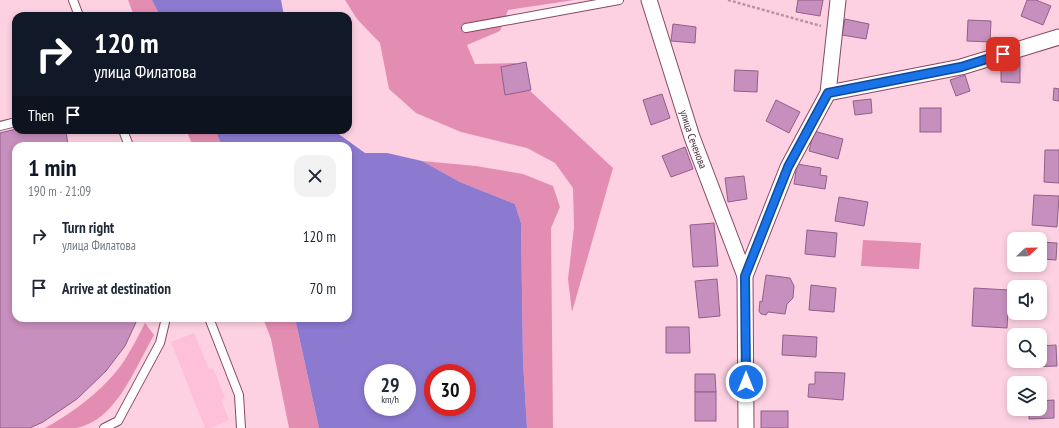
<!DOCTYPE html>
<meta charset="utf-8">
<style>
:root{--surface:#fff;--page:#f2f2f3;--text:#1f2937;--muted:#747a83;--accent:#111827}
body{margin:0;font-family:"PT Sans Narrow",sans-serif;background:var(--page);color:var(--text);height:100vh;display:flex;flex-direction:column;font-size:15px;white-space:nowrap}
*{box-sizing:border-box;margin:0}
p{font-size:13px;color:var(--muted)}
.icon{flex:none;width:22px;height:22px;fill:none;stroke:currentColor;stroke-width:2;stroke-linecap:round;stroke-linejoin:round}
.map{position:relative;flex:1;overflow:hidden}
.drawer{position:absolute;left:12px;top:142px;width:340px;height:180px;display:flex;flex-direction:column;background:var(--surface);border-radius:12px;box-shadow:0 2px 6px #0003}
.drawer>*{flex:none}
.banner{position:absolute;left:12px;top:12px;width:340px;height:122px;border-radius:12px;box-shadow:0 2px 6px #0003;background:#111827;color:#fff;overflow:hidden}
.needle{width:26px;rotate:68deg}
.controls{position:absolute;left:1007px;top:232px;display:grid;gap:8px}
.controls a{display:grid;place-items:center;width:40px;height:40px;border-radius:8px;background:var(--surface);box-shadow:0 2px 6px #0003;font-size:20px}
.speed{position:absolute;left:364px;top:364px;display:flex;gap:8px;font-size:20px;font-weight:700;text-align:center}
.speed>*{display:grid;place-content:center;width:52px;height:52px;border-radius:50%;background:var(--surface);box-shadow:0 2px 6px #0003;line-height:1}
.speed small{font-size:10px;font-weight:400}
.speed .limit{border:6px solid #d22;background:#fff;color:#111}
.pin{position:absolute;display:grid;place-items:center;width:34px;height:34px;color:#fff;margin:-17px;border-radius:8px;box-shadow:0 2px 6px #0006}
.me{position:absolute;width:44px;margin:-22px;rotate:0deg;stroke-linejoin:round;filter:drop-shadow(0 0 3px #0008)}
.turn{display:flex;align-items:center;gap:14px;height:84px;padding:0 16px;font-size:18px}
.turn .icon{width:52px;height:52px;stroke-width:2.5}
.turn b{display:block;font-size:28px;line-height:34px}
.then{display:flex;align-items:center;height:38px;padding:0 16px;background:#0003;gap:8px;font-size:15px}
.round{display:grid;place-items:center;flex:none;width:42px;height:42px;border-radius:12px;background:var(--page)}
.head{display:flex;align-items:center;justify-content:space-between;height:68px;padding:0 16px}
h1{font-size:24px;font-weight:700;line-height:30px;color:var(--accent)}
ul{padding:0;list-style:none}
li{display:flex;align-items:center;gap:12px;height:52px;padding:0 16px}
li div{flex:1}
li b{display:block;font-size:15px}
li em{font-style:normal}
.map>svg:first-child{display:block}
.built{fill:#febfd9}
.green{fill:#e48db3}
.water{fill:#8c79d0;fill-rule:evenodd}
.building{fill:#c68fbd;stroke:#925f8a}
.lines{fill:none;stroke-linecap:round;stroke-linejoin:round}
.service-casing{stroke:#874965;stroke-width:10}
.minor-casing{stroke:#874965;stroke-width:17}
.path{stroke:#ba94a4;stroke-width:2.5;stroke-dasharray:3 2;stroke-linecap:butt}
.service{stroke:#fff;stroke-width:8}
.minor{stroke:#fff;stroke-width:15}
.route-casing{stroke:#114b97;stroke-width:10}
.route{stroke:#1a73e8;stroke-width:7}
.labels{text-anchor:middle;stroke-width:4;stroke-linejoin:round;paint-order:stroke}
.street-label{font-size:11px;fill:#482c39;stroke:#fdd1e2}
</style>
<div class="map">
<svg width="1059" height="428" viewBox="0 0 1059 428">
<rect width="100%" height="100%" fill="#fdd1e2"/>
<path class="built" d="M 194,333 L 209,369 L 213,368 L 225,398 L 221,400 L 229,420 L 210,428 L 205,428 L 171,342 Z"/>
<g class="green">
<path d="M 128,0 L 152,0 L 160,16 L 134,16 Z"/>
<path d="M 345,0 L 574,0 L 508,10 L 500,31 L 467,45 L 475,64 L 516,63 L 528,89 L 613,168 L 572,312 L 568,279 L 574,227 L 573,188 L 555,163 L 527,148 L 461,132 L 416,113 L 389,89 L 380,43 L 357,19 Z"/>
<path d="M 186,130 L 215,130 L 222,146 L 193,146 Z"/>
<path d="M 422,161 L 476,166 L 523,174 L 553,186 L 560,207 L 551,228 L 553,428 L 527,428 L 523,361 L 521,223 L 515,204 L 460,182 Z"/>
<path d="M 863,240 L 921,243 L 919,269 L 861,266 Z"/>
<path d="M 263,318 L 295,318 L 319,428 L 289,428 L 271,339 Z"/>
<path d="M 145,323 L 154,335 C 135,368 116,421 76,428 C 66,428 55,428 45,428 C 74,412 105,389 124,361 C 132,349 138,336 145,323 Z"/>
</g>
<g class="water">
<path d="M 152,0 L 281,0 L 284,16 L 160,16 Z"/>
<path d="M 215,130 L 333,130 L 365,153 L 387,153 L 422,161 L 460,182 L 515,204 L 521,223 L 523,361 L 527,428 L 319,428 L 295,318 L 348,318 L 348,146 L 222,146 ZM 373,373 L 407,373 L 407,407 L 373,407 ZM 433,373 L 467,373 L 467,407 L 433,407 Z"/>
</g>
<g class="building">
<path d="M 798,0 L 823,0 L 820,16 L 796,12 Z"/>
<path d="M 1027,0 L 1036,0 L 1051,6 L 1043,25 L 1021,16 Z"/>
<path d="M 845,19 L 869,24 L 866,39 L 842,35 Z"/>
<path d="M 968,20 L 991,21 L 990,42 L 967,41 Z"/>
<path d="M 673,24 L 696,27 L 695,43 L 671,41 Z"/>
<path d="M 1001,58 L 1020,58 L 1020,83 L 1001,82 Z"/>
<path d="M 526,62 L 531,90 L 505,95 L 501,67 Z"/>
<path d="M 735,70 L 758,71 L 757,92 L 734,91 Z"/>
<path d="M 965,75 L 970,91 L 956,96 L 950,80 Z"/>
<path d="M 1054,88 L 1059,89 L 1059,101 L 1053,100 Z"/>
<path d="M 662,94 L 670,118 L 651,125 L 643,100 Z"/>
<path d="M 871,99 L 872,113 L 855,115 L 853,101 Z"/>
<path d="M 776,100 L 800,112 L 789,133 L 766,121 Z"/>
<rect x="920" y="108" width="21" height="24"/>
<path d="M 16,129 L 66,130 L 68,146 L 16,146 L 16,318 L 138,318 L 125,346 L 106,371 L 77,399 L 43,422 L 30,428 L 0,428 L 0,133 Z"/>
<path d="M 814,131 L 843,139 L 838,159 L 809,151 Z"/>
<path d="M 685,147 L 693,169 L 671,177 L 662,156 Z"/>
<path d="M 1045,150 L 1059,150 L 1059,183 L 1044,182 Z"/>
<path d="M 797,164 L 821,168 L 820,175 L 827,176 L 825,189 L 794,184 Z"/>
<path d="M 744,176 L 747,199 L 728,202 L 725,178 Z"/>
<path d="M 1034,195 L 1059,196 L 1057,227 L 1032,225 Z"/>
<path d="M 839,197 L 868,202 L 864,226 L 835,221 Z"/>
<path d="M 714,223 L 718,266 L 693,267 L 690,225 Z"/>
<path d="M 807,230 L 837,233 L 835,257 L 805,254 Z"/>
<path d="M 1040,242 L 1057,243 L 1056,260 L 1040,259 Z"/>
<path d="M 766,275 L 790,278 L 794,286 L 793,298 L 787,304 L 785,314 L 768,312 L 766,315 L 761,314 L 759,311 L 760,301 L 762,302 Z"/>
<path d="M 717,279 L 720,316 L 699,318 L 695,281 Z"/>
<path d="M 811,285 L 836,288 L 834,312 L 809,310 Z"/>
<path d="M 974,288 L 1009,290 L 1007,328 L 972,326 Z"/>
<path d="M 666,327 L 689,327 L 690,353 L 666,353 Z"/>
<path d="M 783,335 L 817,337 L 816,357 L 782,355 Z"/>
<path d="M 1056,345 L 1057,366 L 1026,367 L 1026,361 L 1040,361 L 1040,346 Z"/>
<path d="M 815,372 L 845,373 L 843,400 L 808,397 L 809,384 L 815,384 Z"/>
<path d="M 695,374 L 715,374 L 716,392 L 695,392 Z"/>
<rect x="695" y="392" width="21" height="29"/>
<path d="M 1054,400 L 1054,418 L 1029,419 L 1029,409 L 1040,409 L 1040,401 Z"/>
<rect x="761" y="411" width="27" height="17"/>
</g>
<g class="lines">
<g class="service-casing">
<g id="service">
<path d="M 73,0 L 79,16"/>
<path d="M 466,28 L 619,0"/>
<path d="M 0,126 L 16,122"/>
<path d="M 123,130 L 129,146"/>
<path d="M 209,318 L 239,395 L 241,428"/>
<path d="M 104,428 L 118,421 L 160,343 L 166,318"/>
</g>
</g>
<g class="minor-casing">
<g id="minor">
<path id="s1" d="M 649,0 L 692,137 L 745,276"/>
<path d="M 828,93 L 961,67 L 1059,37"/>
<path d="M 746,428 L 745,276 L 788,167 L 828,93 L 838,0"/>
</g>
</g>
<path class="path" d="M 728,0 L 821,26"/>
<use href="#service" class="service"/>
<use href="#minor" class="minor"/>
</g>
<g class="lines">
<g class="route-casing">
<path id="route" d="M 746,382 L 745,276 L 788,167 L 828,93 L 961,67 L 1003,54"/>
</g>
<use href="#route" class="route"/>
</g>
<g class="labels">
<g class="street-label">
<text dy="4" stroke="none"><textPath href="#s1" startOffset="146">улица Сеченова</textPath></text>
</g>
</g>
</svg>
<div class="controls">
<a><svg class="needle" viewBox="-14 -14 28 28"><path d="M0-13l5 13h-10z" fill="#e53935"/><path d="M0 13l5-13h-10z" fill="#747a83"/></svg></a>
<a><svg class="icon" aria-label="sound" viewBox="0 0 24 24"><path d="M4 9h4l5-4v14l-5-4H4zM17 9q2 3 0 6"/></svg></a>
<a><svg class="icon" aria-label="search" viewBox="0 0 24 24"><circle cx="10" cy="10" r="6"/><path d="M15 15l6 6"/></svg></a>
<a><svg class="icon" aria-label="layers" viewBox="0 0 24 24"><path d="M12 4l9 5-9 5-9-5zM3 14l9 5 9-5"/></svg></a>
</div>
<div class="speed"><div>29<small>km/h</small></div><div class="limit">30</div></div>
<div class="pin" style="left:1003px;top:54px;background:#d93025"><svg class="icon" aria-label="arrive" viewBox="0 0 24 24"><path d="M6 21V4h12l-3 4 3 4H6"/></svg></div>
<svg class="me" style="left:746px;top:382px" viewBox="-20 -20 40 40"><circle r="17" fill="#1a73e8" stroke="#fff" stroke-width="3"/><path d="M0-11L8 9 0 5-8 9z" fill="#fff"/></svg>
<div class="banner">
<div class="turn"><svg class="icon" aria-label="right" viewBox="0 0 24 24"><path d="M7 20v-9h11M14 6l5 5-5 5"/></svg><div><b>120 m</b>улица Филатова</div></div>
<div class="then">Then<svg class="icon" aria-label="arrive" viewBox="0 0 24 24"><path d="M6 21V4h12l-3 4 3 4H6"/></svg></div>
</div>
<section class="drawer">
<div class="head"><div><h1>1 min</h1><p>190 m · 21:09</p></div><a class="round"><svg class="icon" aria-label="close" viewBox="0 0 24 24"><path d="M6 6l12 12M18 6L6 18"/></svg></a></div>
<ul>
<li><svg class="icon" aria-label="right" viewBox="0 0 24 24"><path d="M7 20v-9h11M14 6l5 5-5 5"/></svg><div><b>Turn right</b><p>улица Филатова</p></div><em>120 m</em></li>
<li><svg class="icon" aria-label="arrive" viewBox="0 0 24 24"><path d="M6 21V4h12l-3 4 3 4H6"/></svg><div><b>Arrive at destination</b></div><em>70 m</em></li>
</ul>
</section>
</div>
